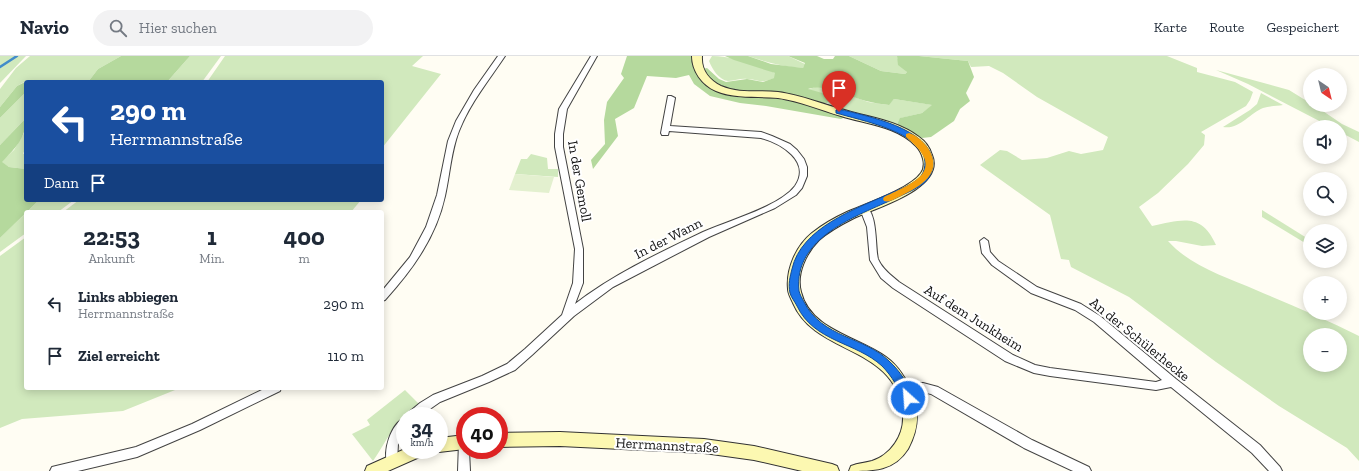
<!DOCTYPE html>
<html lang="de">
<meta charset="utf-8">
<style>
:root{--surface:#fff;--page:#f2f2f3;--text:#1f2937;--muted:#747a83;--line:#e0e1e3}
body{margin:0;font-family:"Zilla Slab",serif;background:var(--page);color:var(--text);height:100vh;display:flex;flex-direction:column;font-size:15px;white-space:nowrap}
*{box-sizing:border-box;margin:0}
p{font-size:13px;color:var(--muted)}
.icon{flex:none;width:22px;height:22px;fill:none;stroke:currentColor;stroke-width:2;stroke-linecap:round;stroke-linejoin:round}
.map{position:relative;flex:1;overflow:hidden}
.drawer{position:absolute;left:24px;top:154px;width:360px;height:180px;display:flex;flex-direction:column;background:var(--surface);border-radius:4px;box-shadow:0 2px 10px #0003}
.drawer>*{flex:none}
.hud{position:absolute;left:24px;top:24px;width:360px;height:122px;border-radius:4px;box-shadow:0 2px 10px #0003;background:#1a4fa0;color:#fff;overflow:hidden}
.needle{width:26px;rotate:145deg}
.tools{position:absolute;left:1303px;top:12px;display:grid;gap:8px}
.tools a{display:grid;place-items:center;width:44px;height:44px;border-radius:50%;background:var(--surface);box-shadow:0 2px 10px #0003;font-size:20px}
.speed{position:absolute;left:396px;top:351px;display:flex;gap:8px;font-size:20px;font-weight:700;text-align:center}
.speed>*{display:grid;place-content:center;width:52px;height:52px;border-radius:50%;background:var(--surface);box-shadow:0 2px 10px #0003;line-height:1}
.speed small{font-size:10px;font-weight:400}
.speed .limit{border:6px solid #d22;background:#fff;color:#111}
.pin{position:absolute;display:grid;place-items:center;width:34px;height:34px;color:#fff;margin:-41px -17px;border-radius:50% 50% 50% 0;rotate:-45deg;box-shadow:0 0 4px #0007}
.pin .icon{rotate:45deg}
.me{position:absolute;width:44px;margin:-22px;rotate:334deg;stroke-linejoin:round;filter:drop-shadow(0 0 3px #0008)}
.turn{display:flex;align-items:center;gap:14px;height:84px;padding:0 20px;font-size:18px}
.turn .icon{width:52px;height:52px;stroke-width:2.5}
.turn b{display:block;font-size:28px;line-height:34px}
.then{display:flex;align-items:center;height:38px;padding:0 20px;background:#0003;gap:8px;font-size:15px}
.eta{display:flex;justify-content:space-evenly;align-items:center;height:68px;text-align:center}
.eta b{font-size:24px;font-weight:800;line-height:28px}
ul{padding:0;list-style:none}
li{display:flex;align-items:center;gap:12px;height:52px;padding:0 20px}
li div{flex:1}
li b{display:block;font-size:15px}
li em{font-style:normal}
header{display:flex;align-items:center;gap:24px;box-sizing:border-box;height:56px;padding:0 20px;background:var(--surface);border-bottom:1px solid var(--line)}
header strong{font-size:19px}
nav{display:flex;gap:22px;margin-inline-start:auto;font-size:14px}
.search{width:280px;height:36px;background:var(--page);display:flex;align-items:center;gap:10px;box-sizing:border-box;padding:0 14px;border-radius:22px;color:var(--muted);font-size:15px}
.map>svg:first-child{display:block}
.green{fill:#d1e9bd;fill-rule:evenodd}
.forest{fill:#b5d99d}
.pitch{fill:#e3f0cf}
.lines{fill:none;stroke-linecap:round;stroke-linejoin:round}
.stream{stroke:#428cca;stroke-width:2.5}
.street-casing{stroke:#434343;stroke-width:2}
.secondary-casing{stroke:#323232;stroke-width:2}
.street{fill:#fff;fill-rule:evenodd}
.secondary{fill:#fcf8b1;fill-rule:evenodd}
.route{fill:#1a73e8;stroke:#114b97}
.slow{fill:#f59e0b}
.labels{text-anchor:middle;stroke-width:4;stroke-linejoin:round;paint-order:stroke}
.street-label{font-size:14px;fill:#101010;stroke:#fff}
</style>
<header>
<strong>Navio</strong>
<div class="search"><svg class="icon" aria-label="search" viewBox="0 0 24 24"><circle cx="10" cy="10" r="6"/><path d="M15 15l6 6"/></svg>Hier suchen</div>
<nav><a>Karte</a><a>Route</a><a>Gespeichert</a></nav>
</header>
<div class="map">
<svg width="1359" height="415" viewBox="0 0 1359 415">
<rect width="100%" height="100%" fill="#fffdf3"/>
<g class="green">
<path d="M 0,0 L 26,0 L 0,27 Z"/>
<path d="M 30,0 L 121,0 L 98,13 L 88,26 L 26,25 L 17,30 L 0,51 L 0,33 L 16,12 Z"/>
<path d="M 190,0 L 221,0 L 202,26 L 167,26 Z"/>
<path d="M 225,0 L 423,0 L 412,10 L 441,18 L 382,92 L 382,26 L 207,26 Z"/>
<path d="M 712,0 C 732,0 756,9 775,17 L 775,22 C 759,28 762,24 747,23 C 741,22 735,25 728,25 C 719,24 712,13 709,5 Z"/>
<path d="M 748,0 L 788,0 L 805,8 L 803,12 C 784,11 766,6 748,0 Z"/>
<path d="M 849,0 L 897,0 L 897,2 L 907,16 L 905,18 L 881,15 Z"/>
<path d="M 919,0 L 1167,0 L 1197,12 L 1197,16 L 1235,26 L 1253,36 L 1250,44 L 1246,50 L 1201,76 L 1205,79 L 1204,89 L 1188,108 L 1158,137 L 1139,151 L 1152,170 C 1182,164 1201,156 1216,189 L 1202,190 L 1176,185 L 1168,185 C 1190,210 1226,221 1256,234 C 1291,249 1325,263 1359,280 L 1359,405 L 1347,392 L 1279,350 L 1216,306 L 1129,241 L 1071,211 L 1069,204 L 1061,203 L 1050,159 L 980,109 L 1000,94 L 1007,95 L 1022,104 L 1047,102 L 1069,95 L 1081,98 L 1103,94 L 1108,81 L 1037,41 L 1003,17 L 989,10 L 971,11 L 968,5 ZM 1310,279 L 1340,279 L 1340,309 L 1310,309 Z"/>
<path d="M 1216,14 L 1289,34 L 1310,47 L 1310,49 L 1314,49 L 1342,68 L 1359,76 L 1359,86 L 1340,76 L 1340,71 L 1331,71 L 1248,28 Z"/>
<path d="M 815,31 L 827,31 L 868,46 L 888,49 L 894,43 L 933,49 L 922,57 L 901,62 L 897,69 L 833,50 L 827,47 L 833,40 L 807,34 Z"/>
<path d="M 26,36 L 26,62 L 0,89 L 0,62 Z"/>
<path d="M 1261,37 L 1283,49 C 1277,50 1269,50 1263,52 C 1250,57 1239,74 1223,71 L 1250,54 L 1257,48 Z"/>
<path d="M 26,74 L 26,94 L 23,97 L 26,101 L 26,113 L 9,111 L 1,106 L 14,94 Z"/>
<path d="M 531,98 L 547,102 L 548,113 L 558,113 L 558,121 L 515,118 L 521,103 L 527,103 Z"/>
<path d="M 39,144 L 74,144 L 58,156 L 26,156 L 26,177 L 0,196 L 0,182 Z"/>
<path d="M 79,144 L 361,144 L 351,156 L 63,156 Z"/>
<path d="M 1262,154 L 1310,184 L 1310,190 L 1262,161 Z"/>
<path d="M 26,181 L 26,332 L 180,332 L 123,355 L 22,363 L 0,372 L 0,200 Z"/>
<path d="M 405,334 L 419,348 C 409,357 400,365 392,375 C 385,385 380,395 373,405 L 352,378 L 370,369 L 367,364 Z"/>
</g>
<g class="forest">
<path d="M 121,0 L 190,0 L 167,26 L 88,26 L 98,13 Z"/>
<path d="M 627,0 L 693,0 L 692,6 L 694,13 L 703,25 L 751,41 L 774,42 L 798,46 L 845,61 L 841,63 L 766,50 L 740,47 L 710,40 L 694,28 L 689,19 L 676,22 L 647,20 L 634,52 L 615,63 L 618,80 L 593,113 L 591,104 L 605,88 L 604,64 L 607,46 L 624,22 L 621,18 Z"/>
<path d="M 725,0 L 748,0 L 771,8 L 803,12 L 805,7 L 788,0 L 817,0 L 824,3 L 833,3 L 835,0 L 849,0 L 881,15 L 905,18 L 907,16 L 898,9 L 897,0 L 919,0 L 968,5 L 974,21 L 966,37 L 970,45 L 960,53 L 954,65 L 931,81 L 922,82 L 897,69 L 900,62 L 922,57 L 932,49 L 894,43 L 889,49 C 881,48 874,47 866,45 C 847,40 828,27 808,33 L 833,40 L 838,45 L 829,45 L 827,47 L 819,48 L 725,32 L 717,28 L 707,20 L 703,13 L 707,12 L 719,23 L 726,26 L 747,23 L 763,26 L 774,22 L 775,17 L 734,4 Z"/>
<path d="M 27,25 L 31,26 L 26,26 L 26,36 L 0,62 L 0,51 L 17,30 Z"/>
<path d="M 26,62 C 26,83 15,92 2,106 L 9,111 L 26,113 L 26,144 L 39,144 L 0,182 L 0,89 Z"/>
</g>
<path class="pitch" d="M 515,118 L 554,121 L 549,137 L 509,134 Z"/>
<g class="lines">
<path class="stream" d="M 0,11 L 17,0"/>
<g class="street-casing">
<g id="street">
<path d="M 498,0 L 505,0 C 489,24 470,47 459,75 C 451,95 450,118 445,140 C 436,181 413,213 385,244 L 382,245 L 382,235 L 410,201 L 426,171 L 437,139 L 448,85 L 456,65 L 474,34 Z"/>
<path d="M 591,0 L 597,0 L 567,53 L 563,78 L 563,91 L 583,193 L 583,227 L 575,248 C 614,218 659,197 703,176 C 727,165 779,151 795,130 C 812,105 780,87 761,82 L 669,75 L 668,79 L 662,79 L 661,77 L 668,40 L 671,40 L 675,42 L 670,70 L 761,76 L 772,80 L 790,88 L 797,94 L 804,103 L 807,111 L 807,120 L 802,132 L 796,139 L 775,152 L 709,181 L 613,231 L 574,260 L 532,299 L 515,314 L 489,326 L 440,346 L 420,360 L 407,360 L 408,357 L 420,347 L 433,339 L 482,320 L 507,308 L 525,293 L 562,259 L 573,227 L 575,193 L 555,91 L 555,78 L 559,53 Z"/>
<path d="M 864,150 C 878,154 875,192 878,203 C 882,213 892,220 899,226 L 1013,299 L 1035,309 L 1050,312 L 1156,326 L 1162,324 L 1094,266 L 1075,254 L 1031,237 L 992,209 L 982,197 L 980,185 L 984,182 L 988,185 L 990,196 L 998,205 L 1037,231 L 1081,248 L 1100,260 L 1176,323 L 1260,389 L 1280,411 L 1282,415 L 1269,415 L 1252,397 L 1171,331 L 1156,334 L 1050,320 L 1034,317 L 1005,305 L 893,232 L 881,222 L 870,204 L 867,171 L 860,153 Z"/>
<path d="M 905,327 L 923,327 L 938,331 L 1032,384 L 1089,411 L 1091,415 L 1073,415 L 1024,392 L 931,338 C 921,335 910,338 901,335 L 900,332 L 901,329 Z"/>
<path d="M 266,332 L 281,332 L 280,335 L 200,374 L 137,401 L 78,415 L 50,415 L 52,411 L 56,410 L 136,391 L 192,368 Z"/>
<path d="M 405,362 L 405,375 L 398,388 L 397,405 L 396,409 L 392,410 L 388,409 C 382,396 391,367 405,362 Z"/>
<path d="M 464,381 L 465,394 L 469,394 L 470,415 L 458,415 L 459,386 L 460,382 Z"/>
</g>
</g>
<g class="secondary-casing">
<g id="secondary">
<path d="M 692,0 L 702,0 C 701,14 709,24 721,30 C 739,38 759,34 778,36 C 802,39 824,49 848,55 C 872,62 898,65 919,81 C 925,85 930,92 932,99 C 946,132 876,152 854,162 C 842,168 829,175 819,184 C 806,197 796,218 801,236 C 810,274 859,281 886,301 C 900,311 908,326 914,341 C 920,360 917,376 908,393 C 894,415 874,415 849,415 L 851,410 C 858,407 865,407 872,405 C 891,399 904,379 903,360 C 898,288 816,301 793,247 C 791,242 788,238 788,233 C 786,213 796,190 812,177 C 822,169 834,162 847,156 C 865,148 910,133 921,117 C 927,109 922,96 916,90 C 897,70 866,68 841,60 C 820,54 800,45 778,42 C 757,40 735,43 716,35 C 702,29 692,15 692,0 Z"/>
<path d="M 560,376 L 704,383 L 754,390 L 832,408 L 837,410 L 839,415 L 802,415 L 754,404 L 704,397 L 560,390 L 499,391 L 499,377 Z"/>
<path d="M 465,379 L 465,393 L 439,396 L 435,394 L 439,394 L 439,382 Z"/>
<path d="M 405,393 L 426,394 L 424,399 L 388,415 L 365,415 L 367,410 Z"/>
</g>
</g>
<use href="#street" class="street"/>
<use href="#secondary" class="secondary"/>
</g>
<path class="route" d="M 839,53 C 866,60 931,72 933,107 C 933,112 931,119 927,124 C 920,132 906,137 896,142 C 857,160 793,181 799,235 C 800,239 802,242 804,246 C 822,282 865,281 889,305 C 900,315 909,329 914,342 L 912,346 L 908,347 L 905,346 C 899,333 892,320 882,310 C 856,286 814,286 797,250 C 795,246 791,241 790,237 C 788,228 790,221 792,213 C 801,172 855,153 889,138 C 900,133 913,129 921,120 C 924,116 925,111 925,106 C 924,76 859,64 836,57 L 836,54 Z"/>
<path class="slow" d="M 909,77 C 916,79 924,86 928,92 C 944,117 921,130 901,140 C 896,142 890,147 884,145 L 883,143 L 884,141 C 916,126 947,114 906,81 L 906,78 Z"/>
<g class="labels">
<g class="street-label">
<text transform="translate(580 125) rotate(80)" y="5">In der Gemoll</text>
<text transform="translate(668 182) rotate(-27)" y="5">In der Wann</text>
<text transform="translate(974 262) rotate(32)" y="5">Auf dem Junkheim</text>
<text transform="translate(1140 283) rotate(39)" y="5">An der Schülerhecke</text>
<text transform="translate(667 389) rotate(3)" y="5">Herrmannstraße</text>
</g>
</g>
</svg>
<div class="tools">
<a><svg class="needle" viewBox="-14 -14 28 28"><path d="M0-13l5 13h-10z" fill="#e53935"/><path d="M0 13l5-13h-10z" fill="#747a83"/></svg></a>
<a><svg class="icon" aria-label="sound" viewBox="0 0 24 24"><path d="M4 9h4l5-4v14l-5-4H4zM17 9q2 3 0 6"/></svg></a>
<a><svg class="icon" aria-label="search" viewBox="0 0 24 24"><circle cx="10" cy="10" r="6"/><path d="M15 15l6 6"/></svg></a>
<a><svg class="icon" aria-label="layers" viewBox="0 0 24 24"><path d="M12 4l9 5-9 5-9-5zM3 14l9 5 9-5"/></svg></a>
<a>+</a>
<a>−</a>
</div>
<div class="speed"><div>34<small>km/h</small></div><div class="limit">40</div></div>
<div class="pin" style="left:839px;top:56px;background:#d93025"><svg class="icon" aria-label="arrive" viewBox="0 0 24 24"><path d="M6 21V4h12l-3 4 3 4H6"/></svg></div>
<svg class="me" style="left:908px;top:342px" viewBox="-20 -20 40 40"><circle r="17" fill="#1a73e8" stroke="#fff" stroke-width="3"/><path d="M0-11L8 9 0 5-8 9z" fill="#fff"/></svg>
<div class="hud">
<div class="turn"><svg class="icon" aria-label="left" viewBox="0 0 24 24"><path d="M17 20v-9H6M10 6l-5 5 5 5"/></svg><div><b>290 m</b>Herrmannstraße</div></div>
<div class="then">Dann<svg class="icon" aria-label="arrive" viewBox="0 0 24 24"><path d="M6 21V4h12l-3 4 3 4H6"/></svg></div>
</div>
<section class="drawer">
<div class="eta">
<div><b>22:53</b><p>Ankunft</p></div>
<div><b>1</b><p>Min.</p></div>
<div><b>400</b><p>m</p></div>
</div>
<ul>
<li><svg class="icon" aria-label="left" viewBox="0 0 24 24"><path d="M17 20v-9H6M10 6l-5 5 5 5"/></svg><div><b>Links abbiegen</b><p>Herrmannstraße</p></div><em>290 m</em></li>
<li><svg class="icon" aria-label="arrive" viewBox="0 0 24 24"><path d="M6 21V4h12l-3 4 3 4H6"/></svg><div><b>Ziel erreicht</b></div><em>110 m</em></li>
</ul>
</section>
</div>
